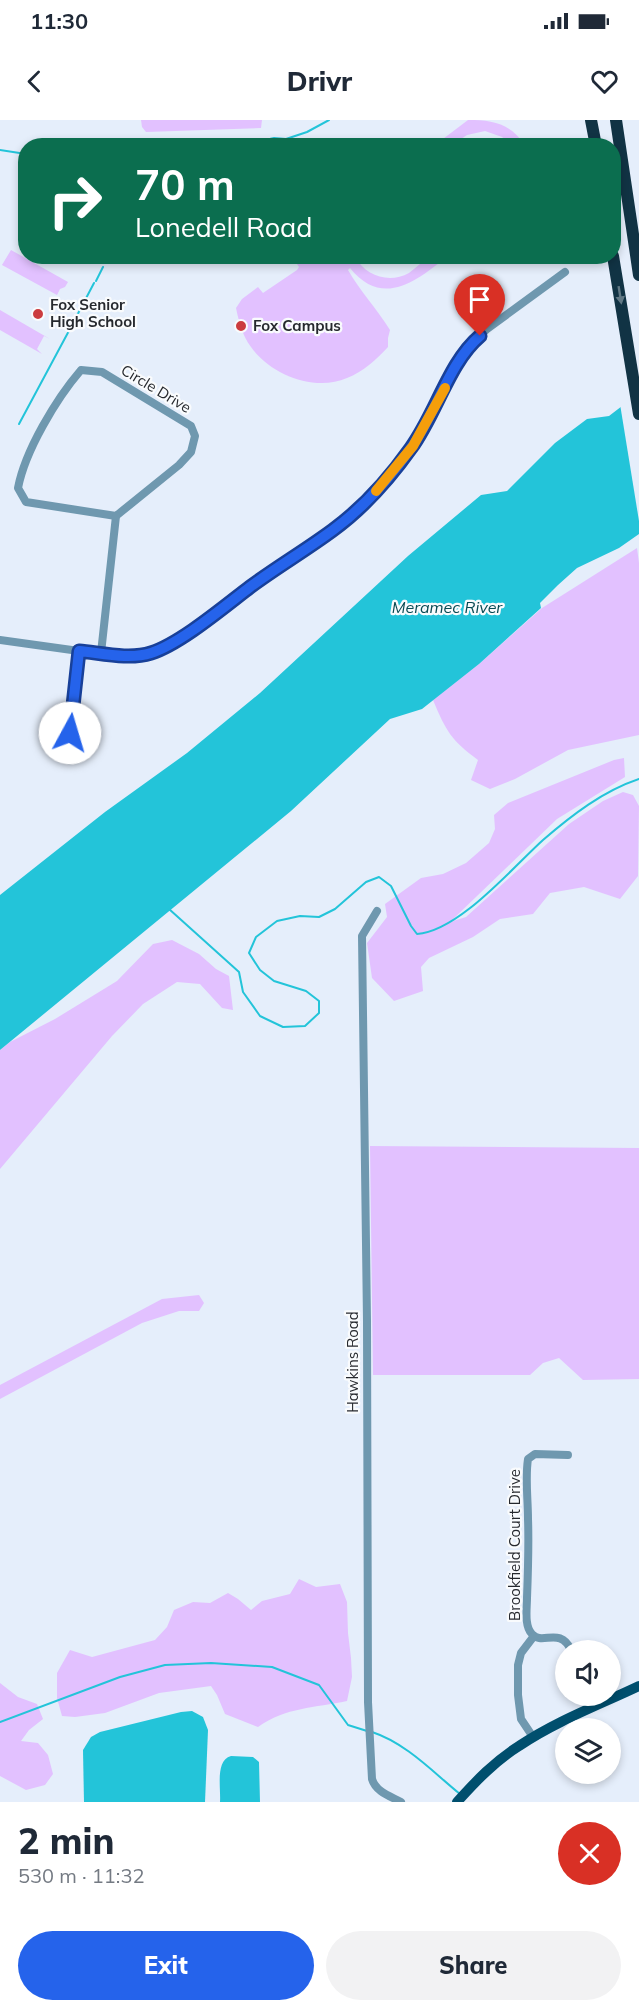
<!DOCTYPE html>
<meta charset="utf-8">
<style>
:root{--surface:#fff;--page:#f2f2f3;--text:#1f2937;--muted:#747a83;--accent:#2563eb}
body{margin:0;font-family:Mulish,sans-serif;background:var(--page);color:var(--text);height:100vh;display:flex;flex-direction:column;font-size:22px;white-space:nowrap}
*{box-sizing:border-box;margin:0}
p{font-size:20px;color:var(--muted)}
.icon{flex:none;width:33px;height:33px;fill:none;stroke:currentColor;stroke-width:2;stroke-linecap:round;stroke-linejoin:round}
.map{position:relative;height:1682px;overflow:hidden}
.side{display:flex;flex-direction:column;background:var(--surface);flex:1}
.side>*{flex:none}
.hud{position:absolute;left:18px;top:18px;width:603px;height:126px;border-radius:24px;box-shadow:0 3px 9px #0003;background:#0b6e4f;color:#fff;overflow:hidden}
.buttons{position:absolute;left:555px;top:1520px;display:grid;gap:12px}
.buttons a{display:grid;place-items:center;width:66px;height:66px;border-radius:50%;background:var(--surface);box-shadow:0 3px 9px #0003;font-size:30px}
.pin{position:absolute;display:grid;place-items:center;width:51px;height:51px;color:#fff;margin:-62px -26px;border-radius:50% 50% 50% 0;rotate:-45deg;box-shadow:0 0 6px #0007}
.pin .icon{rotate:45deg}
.me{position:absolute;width:66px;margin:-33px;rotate:6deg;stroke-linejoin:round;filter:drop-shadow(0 0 4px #0008)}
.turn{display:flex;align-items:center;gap:21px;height:126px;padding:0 18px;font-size:27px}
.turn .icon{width:78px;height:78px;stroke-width:2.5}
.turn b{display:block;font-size:42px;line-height:51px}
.round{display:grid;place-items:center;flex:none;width:63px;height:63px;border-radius:32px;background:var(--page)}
.headline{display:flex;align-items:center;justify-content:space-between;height:102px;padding:0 18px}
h1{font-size:36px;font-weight:800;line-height:45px}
.action{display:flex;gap:12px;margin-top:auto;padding:12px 18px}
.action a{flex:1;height:69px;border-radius:36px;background:var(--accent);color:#fff;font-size:24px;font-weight:800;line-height:69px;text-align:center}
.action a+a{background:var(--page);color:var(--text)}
.status{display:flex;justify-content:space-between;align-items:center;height:42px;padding:0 30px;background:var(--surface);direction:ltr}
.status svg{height:16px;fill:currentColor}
header{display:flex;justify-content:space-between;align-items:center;height:78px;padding:0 18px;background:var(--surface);font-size:27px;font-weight:800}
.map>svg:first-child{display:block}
.green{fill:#e2c1ff}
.water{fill:#23c4d9}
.pier{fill:#e5eefb}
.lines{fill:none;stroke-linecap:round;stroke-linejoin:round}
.stream{stroke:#23c4d9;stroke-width:2}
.minor{stroke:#6f98af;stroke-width:8}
.major{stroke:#004f6e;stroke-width:10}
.highway{stroke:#134;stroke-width:12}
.oneway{fill:#627985}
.route-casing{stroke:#184099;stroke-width:15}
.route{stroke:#2563eb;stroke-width:10}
.slow{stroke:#f59e0b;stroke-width:10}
.poi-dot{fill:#cb3c3f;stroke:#f9fbfd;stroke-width:2}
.labels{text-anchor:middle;stroke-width:4.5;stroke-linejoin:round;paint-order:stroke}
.poi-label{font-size:15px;font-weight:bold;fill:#26292e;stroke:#f9fbfd;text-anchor:start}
.street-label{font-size:15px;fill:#26292e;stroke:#f9fbfd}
.water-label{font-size:16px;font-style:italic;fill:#084a53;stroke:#f9fbfd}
</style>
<div class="status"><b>11:30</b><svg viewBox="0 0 49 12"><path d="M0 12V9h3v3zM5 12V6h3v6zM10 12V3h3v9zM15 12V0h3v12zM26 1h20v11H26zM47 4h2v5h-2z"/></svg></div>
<header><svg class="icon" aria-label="back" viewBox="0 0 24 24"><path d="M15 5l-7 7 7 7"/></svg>Drivr<svg class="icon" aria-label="heart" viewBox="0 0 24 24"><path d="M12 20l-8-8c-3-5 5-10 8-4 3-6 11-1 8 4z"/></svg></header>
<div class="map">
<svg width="639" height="1682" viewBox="0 0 639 1682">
<rect width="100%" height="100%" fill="#e5eefb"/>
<g class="green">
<path d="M 141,0 L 262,0 L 261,8 L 146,12 L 142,7 Z"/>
<path d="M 468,0 C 492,0 510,3 525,25 L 512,25 L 502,17 L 485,11 L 467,15 L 452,25 L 435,25 Z"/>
<path d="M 11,130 L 68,162 L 65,167 L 60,169 L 57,175 L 2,145 Z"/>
<path d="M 307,137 L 355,137 C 366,156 389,164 409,153 C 416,148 421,142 428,138 C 433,135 441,136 447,137 C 417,160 383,189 350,148 L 348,150 C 360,171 377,189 390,210 L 388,218 L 388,227 C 377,239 363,252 347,258 C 315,272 271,255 251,227 C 242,215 239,202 236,188 L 242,179 L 258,167 L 263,173 L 297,150 L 299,147 L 297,144 Z"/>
<path d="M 0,190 L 50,219 L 44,216 L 37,229 L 42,234 L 0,210 Z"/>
<path d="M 637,428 L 639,443 L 639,615 L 568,630 L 515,659 L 490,669 L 471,660 L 478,640 C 451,620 446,611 433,580 L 479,544 L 542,488 Z"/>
<path d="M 624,638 L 625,657 L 557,699 L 450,802 L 466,797 L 569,704 L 603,681 L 623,672 L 633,675 L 639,686 L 638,756 L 620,779 L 584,767 L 550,773 L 533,794 L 500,799 L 473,817 L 429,838 L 421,847 L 423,871 L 394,881 L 372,858 L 367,823 L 387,797 L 385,784 L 421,758 L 443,754 L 466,743 L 489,723 L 495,709 L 494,695 L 508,683 L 614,640 Z"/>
<path d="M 172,820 L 199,834 L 216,849 L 229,856 L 233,890 L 222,888 L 200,864 L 177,862 L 143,884 L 112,916 L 0,1049 L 0,930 L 10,922 L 55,899 L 117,861 L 153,824 Z"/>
<path d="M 370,1026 L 639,1028 L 639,1259 L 583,1260 L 559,1238 L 543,1243 L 530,1255 L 373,1255 Z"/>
<path d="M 199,1175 L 204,1183 L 199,1191 L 179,1191 L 142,1203 L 0,1279 L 0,1265 L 162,1179 Z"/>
<path d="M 299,1459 L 316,1467 L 340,1464 L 347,1482 L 348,1513 L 351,1538 L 352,1557 L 347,1581 C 315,1588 286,1587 258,1607 L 225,1594 L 217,1575 L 211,1566 L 159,1573 L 105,1593 L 75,1597 L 62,1596 L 57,1578 L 57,1553 L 70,1530 L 92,1537 L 155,1520 L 167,1507 L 174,1490 L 193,1482 L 210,1483 L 228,1473 L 238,1479 L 251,1490 L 262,1481 L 290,1474 Z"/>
<path d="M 0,1563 L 18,1577 L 37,1584 L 43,1599 L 29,1610 L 21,1621 L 38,1623 L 48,1635 L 53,1654 L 45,1665 L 26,1670 L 0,1656 Z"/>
</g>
<g class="water">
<path d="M 639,273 L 639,414 L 619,428 L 577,448 L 558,465 L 540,483 L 541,488 L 479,544 L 422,589 L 390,599 L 291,691 L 0,930 L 0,775 L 105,692 L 187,633 L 260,573 L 408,436 L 481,375 L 507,371 L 555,323 L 587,299 L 609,296 Z"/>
<path d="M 192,1591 L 203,1597 L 208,1610 L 205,1682 L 84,1682 L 83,1630 L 91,1617 L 100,1612 L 181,1592 Z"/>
<path d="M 231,1636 L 253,1637 L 259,1642 L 260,1682 L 220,1682 C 221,1668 215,1640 231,1636 Z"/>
</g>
<path class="pier" d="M 639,270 L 639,401 L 620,284 Z"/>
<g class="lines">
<g class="stream">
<path d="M 173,26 L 261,21 L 274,18 L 286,19 L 307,12 L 329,0"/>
<path d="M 0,30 L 26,34"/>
<path d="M 96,161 L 103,147"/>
<path d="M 83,184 L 94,163"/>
<path d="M 73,203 L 82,186"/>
<path d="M 19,304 L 71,207"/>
<path d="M 169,789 L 239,852 L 243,872 L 260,896 L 283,907 L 305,906 L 319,893 L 319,881 L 306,871 L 274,861 L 260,850 L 249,833 L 256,817 L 277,801 L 300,796 L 319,797 L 335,789 L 366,762 L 379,757 L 391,766 L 411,806 L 417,814 C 459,811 512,748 543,720 C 572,695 603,671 639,659"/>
<path d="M 0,1602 L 120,1557 L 165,1545 L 211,1543 L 272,1547 L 319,1565 L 348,1605 L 367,1611"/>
<path d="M 372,1612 C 406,1623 434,1653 460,1674"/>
</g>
<g class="minor">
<path d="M 81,250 L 102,252 L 191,306 L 195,316 L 191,332 L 179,345 L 116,396 L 26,382 L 18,368 C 25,331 56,279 81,250 Z"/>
<path d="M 0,520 L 79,531 L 137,535 L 157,531 L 188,513 L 283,443 L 333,410 L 357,390 L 382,364 L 413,326 L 427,304 L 461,237 L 469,227 L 487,209 L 565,152"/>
<path d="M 101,533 L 116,396"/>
<path d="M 70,613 L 79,531"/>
<path d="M 377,791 L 362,816 L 367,1201 L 368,1582 L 372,1659 C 376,1672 390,1676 401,1682"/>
<path d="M 568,1335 L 535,1334 L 528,1339 C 525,1358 528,1379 528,1399 C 529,1425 528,1452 527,1478 C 527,1488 524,1506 532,1514 C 542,1526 560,1506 571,1530"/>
<path d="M 533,1617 L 521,1599 L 518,1575 L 518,1545 L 521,1533 L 534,1516"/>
</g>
<path class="major" d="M 457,1682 C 476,1661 495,1641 519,1626 C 556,1601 599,1585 639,1566"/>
<g class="highway">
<path d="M 591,0 L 596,26"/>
<path d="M 616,0 L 639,155"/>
<path d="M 613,136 L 639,294"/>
</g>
</g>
<defs><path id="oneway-solid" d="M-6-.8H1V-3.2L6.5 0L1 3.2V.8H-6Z" transform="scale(1.5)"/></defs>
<use class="oneway" href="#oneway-solid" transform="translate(620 175) rotate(81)"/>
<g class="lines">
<g class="route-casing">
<path id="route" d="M 70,613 L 79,531 C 101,533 129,540 151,533 C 180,524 225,486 250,467 C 277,447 306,430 333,410 C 363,388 389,359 411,328 C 436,294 449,242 480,216"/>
</g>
<use href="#route" class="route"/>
<path class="slow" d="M 376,371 L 413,326 L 445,268"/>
</g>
<g class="poi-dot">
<circle cx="38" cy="194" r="6"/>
<circle cx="241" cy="206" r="6"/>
</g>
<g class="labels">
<g class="poi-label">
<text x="50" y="190">Fox Senior<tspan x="50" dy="17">High School</tspan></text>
<text x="253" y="211">Fox Campus</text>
</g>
<g class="street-label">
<text transform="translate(156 269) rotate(31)" y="5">Circle Drive</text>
<text transform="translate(353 1242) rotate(-90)" y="5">Hawkins Road</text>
<text transform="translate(515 1425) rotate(-90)" y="5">Brookfield Court Drive</text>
</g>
<g class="water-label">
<text x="447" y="493">Meramec River</text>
</g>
</g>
</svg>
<div class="buttons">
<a><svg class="icon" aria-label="sound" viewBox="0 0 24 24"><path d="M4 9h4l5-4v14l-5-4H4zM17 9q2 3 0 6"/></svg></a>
<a><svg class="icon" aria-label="layers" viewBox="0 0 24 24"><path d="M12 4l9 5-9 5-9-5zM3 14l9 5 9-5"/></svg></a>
</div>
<div class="pin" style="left:480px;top:216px;background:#d93025"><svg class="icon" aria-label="arrive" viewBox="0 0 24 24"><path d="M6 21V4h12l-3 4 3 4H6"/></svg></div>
<svg class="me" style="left:70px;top:613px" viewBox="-20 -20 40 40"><circle r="19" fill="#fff"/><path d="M0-13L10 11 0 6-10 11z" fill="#2563eb"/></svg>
<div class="hud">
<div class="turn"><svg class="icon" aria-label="right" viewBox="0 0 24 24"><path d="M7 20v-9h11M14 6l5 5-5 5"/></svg><div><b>70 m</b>Lonedell Road</div></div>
</div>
</div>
<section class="side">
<div class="headline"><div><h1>2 min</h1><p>530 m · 11:32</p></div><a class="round" style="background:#d93025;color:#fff"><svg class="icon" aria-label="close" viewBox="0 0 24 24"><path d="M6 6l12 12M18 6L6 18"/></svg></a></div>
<div class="action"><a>Exit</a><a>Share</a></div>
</section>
